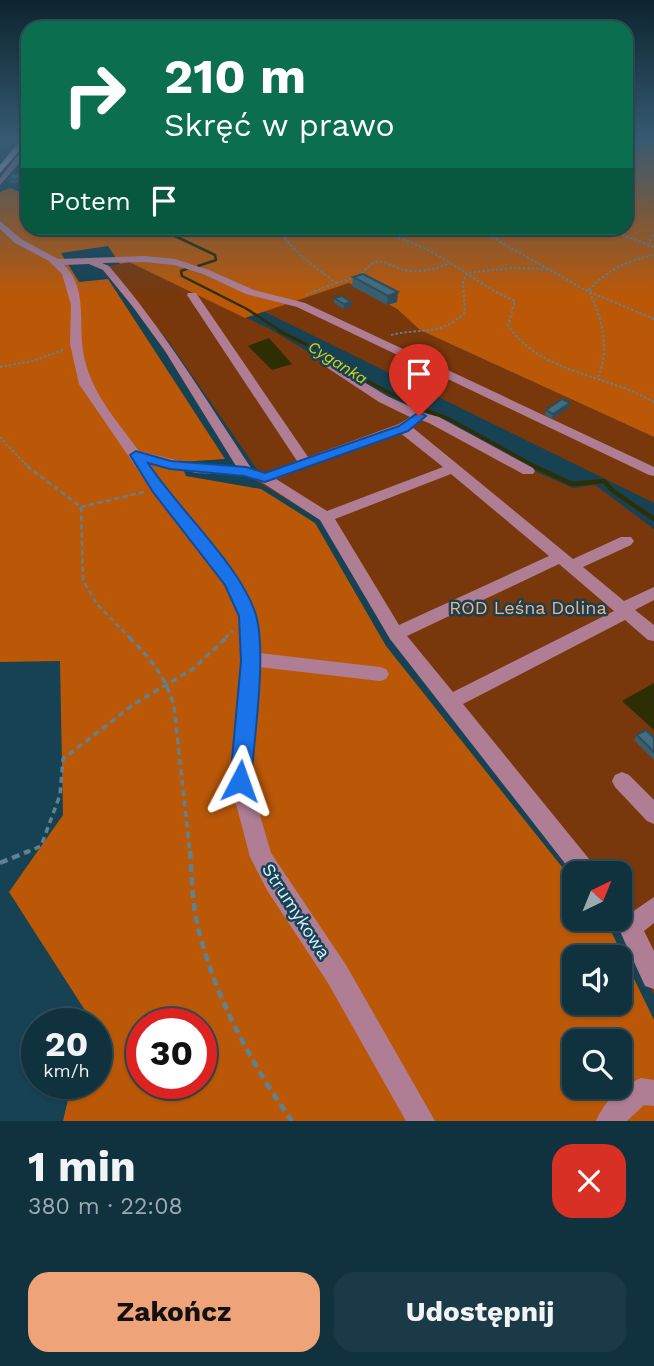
<!DOCTYPE html>
<html lang="pl">
<meta charset="utf-8">
<style>
:root{--surface:#10323f;--page:#193a46;--text:#f1f3f6;--muted:#9caab0;--line:#304d59;--accent:#efa378}
body{margin:0;font-family:"Work Sans",sans-serif;background:var(--page);color:var(--text);height:100vh;display:flex;flex-direction:column;font-size:26px;white-space:nowrap}
*{box-sizing:border-box;margin:0}
p{font-size:23px;color:var(--muted)}
.icon{flex:none;width:38px;height:38px;fill:none;stroke:currentColor;stroke-width:2;stroke-linecap:round;stroke-linejoin:round}
.map{position:relative;height:1121px;overflow:hidden}
.sheet{display:flex;flex-direction:column;background:var(--surface);flex:1}
.sheet>*{flex:none}
.guide{position:absolute;left:21px;top:21px;width:612px;height:214px;border-radius:21px;box-shadow:0 2px 5px #0004,0 0 0 2px var(--line);background:#0b6e4f;color:#fff;overflow:hidden}
.needle{width:46px;rotate:43deg}
.fabs{position:absolute;left:562px;top:861px;display:grid;gap:14px}
.fabs a{display:grid;place-items:center;width:70px;height:70px;border-radius:14px;background:var(--surface);box-shadow:0 2px 5px #0004,0 0 0 2px var(--line);font-size:35px}
.speed{position:absolute;left:21px;top:1008px;display:flex;gap:14px;font-size:35px;font-weight:700;text-align:center}
.speed>*{display:grid;place-content:center;width:91px;height:91px;border-radius:50%;background:var(--surface);box-shadow:0 2px 5px #0004,0 0 0 2px var(--line);line-height:1}
.speed small{font-size:18px;font-weight:400}
.speed .limit{border:10px solid #d22;background:#fff;color:#111}
.pin{position:absolute;display:grid;place-items:center;width:60px;height:60px;color:#fff;margin:-72px -30px;border-radius:50% 50% 50% 0;rotate:-45deg;box-shadow:0 0 7px #0007}
.pin .icon{rotate:45deg}
.me{position:absolute;width:77px;margin:-38px;rotate:4deg;stroke-linejoin:round;filter:drop-shadow(0 0 5px #0008)}
.turn{display:flex;align-items:center;gap:24px;height:147px;padding:0 28px;font-size:32px}
.turn .icon{width:91px;height:91px;stroke-width:2.5}
.turn b{display:block;font-size:49px;line-height:60px}
.then{display:flex;align-items:center;height:66px;padding:0 28px;background:#0003;gap:14px;font-size:26px}
.round{display:grid;place-items:center;flex:none;width:74px;height:74px;border-radius:21px;background:var(--page)}
.headline{display:flex;align-items:center;justify-content:space-between;height:119px;padding:0 28px}
h1{font-size:42px;font-weight:700;line-height:52px}
.button{display:flex;gap:14px;margin-top:auto;padding:14px 28px}
.button a{flex:1;height:80px;border-radius:21px;background:var(--accent);color:#111;font-size:28px;font-weight:700;line-height:80px;text-align:center}
.button a+a{background:var(--page);color:var(--text)}
.map>svg:first-child{display:block}
.green{fill:#78380c}
.forest{fill:#bb5808;fill-rule:evenodd}
.water{fill:#2e2e04}
.lines{fill:none;stroke-linecap:round;stroke-linejoin:round}
.stream-far2{stroke:#2e2e04;stroke-width:2.5}
.stream-far1{stroke:#2e2e04;stroke-width:3.5}
.stream{stroke:#2e2e04;stroke-width:4.5}
.path-far3{stroke:#5e8292;stroke-width:2;stroke-dasharray:2.5 2;stroke-linecap:butt}
.path-far2{stroke:#5e8292;stroke-width:2.5;stroke-dasharray:5 3.5;stroke-linecap:butt}
.path-far1{stroke:#5e8292;stroke-width:3.5;stroke-dasharray:6 4.5;stroke-linecap:butt}
.path{stroke:#5e8292;stroke-width:4.5;stroke-dasharray:8 5;stroke-linecap:butt}
.minor{fill:#af7e95;fill-rule:evenodd}
.major{fill:#fcd3e5;fill-rule:evenodd}
.wall{fill:#395e6f}
.shaded-wall{fill:#2e4c5a}
.building{fill:#426d81;stroke:#2e4c5a;stroke-width:2}
.route{fill:#1a73e8;stroke:#114b97;stroke-width:2}
.labels{text-anchor:middle;stroke-width:5;stroke-linejoin:round;paint-order:stroke}
.far-water-label{font-size:16px;font-style:italic;fill:#d2d213;stroke:#164254}
.park-label{font-size:18px;fill:#fdaf84;stroke:#164254}
.street-label{font-size:18px;fill:#daf0fc;stroke:#164254}
</style>
<div class="map">
<svg width="654" height="1121" viewBox="0 0 654 1121">
<rect width="100%" height="100%" fill="#164254"/>
<g class="green">
<path d="M 129,262 L 270,329 L 386,398 L 534,471 L 573,488 L 595,485 L 654,529 L 654,995 L 614,919 L 620,919 L 620,873 L 578,873 L 451,714 L 321,520 L 255,480 L 259,472 L 171,345 L 109,266 Z"/>
<path d="M 349,283 L 397,309 L 420,330 L 654,437 L 654,503 L 263,311 Z"/>
</g>
<path class="forest" d="M 627,138 L 654,138 L 654,437 L 420,330 L 397,309 L 349,283 L 245,318 L 129,262 L 120,264 L 108,246 L 61,253 L 79,282 L 108,279 L 225,459 L 180,462 L 186,476 L 261,489 L 315,523 L 386,646 L 574,882 L 574,919 L 603,919 L 608,925 L 654,1020 L 654,1121 L 63,1121 L 72,1083 L 96,1083 L 96,1024 L 87,1024 L 88,1015 L 9,892 L 63,815 L 60,661 L 0,662 L 0,192 L 10,188 L 28,196 L 28,228 L 626,228 ZM 574,957 L 620,957 L 620,1003 L 574,1003 ZM 142,1024 L 201,1024 L 201,1083 L 142,1083 ZM 574,1041 L 620,1041 L 620,1087 L 574,1087 Z"/>
<g class="water">
<path d="M 269,338 L 292,364 L 272,370 L 248,346 Z"/>
<path d="M 654,683 L 654,730 L 622,701 Z"/>
</g>
<g class="lines">
<g class="stream-far2">
<path d="M 158,228 L 215,255 L 216,260 L 198,266"/>
<path d="M 189,268 L 181,271 L 182,276 L 247,309 L 282,332"/>
</g>
<path class="stream-far1" d="M 279,331 L 348,365 L 369,382 L 415,406 L 449,419 L 538,468"/>
<path class="stream" d="M 534,466 L 572,484 L 604,481 L 613,491 L 654,519"/>
<g class="path-far3">
<path d="M 275,228 L 302,257 L 336,283 L 305,295"/>
<path d="M 368,228 C 388,235 411,241 430,251 C 460,267 484,288 515,301 L 508,325 C 540,374 606,374 654,402"/>
<path d="M 476,228 L 585,290 L 654,319"/>
<path d="M 605,228 L 654,247"/>
<path d="M 391,234 L 415,228"/>
<path d="M 648,245 L 654,233"/>
<path d="M 362,274 C 380,249 388,269 411,271 C 425,272 438,268 450,263"/>
<path d="M 336,283 L 353,278"/>
<path d="M 391,335 C 423,327 441,337 465,312 L 463,282 L 467,273 L 512,268 L 551,269"/>
<path d="M 0,367 L 33,361 L 63,350"/>
<path d="M 598,377 C 611,348 601,317 589,290 C 611,268 623,262 654,255"/>
<path d="M 0,437 L 29,468"/>
</g>
<g class="path-far2">
<path d="M 27,466 L 81,507 L 83,580 L 96,603 L 130,638"/>
<path d="M 81,507 L 144,492"/>
<path d="M 225,638 L 233,631"/>
</g>
<g class="path-far1">
<path d="M 129,637 C 151,660 165,675 174,706 L 190,853"/>
<path d="M 25,853 L 41,846 L 60,795 L 63,759 L 134,704 L 193,669 L 227,637"/>
</g>
<g class="path">
<path d="M 190,851 C 192,876 192,903 198,927 C 215,997 250,1062 292,1121"/>
<path d="M 0,863 L 29,851"/>
</g>
<g class="minor">
<path d="M 25,146 L 28,146 L 28,153 L 0,185 L 0,178 Z"/>
<path d="M 0,221 L 21,239 L 58,259 L 145,256 L 175,259 L 209,270 L 254,290 L 305,303 L 654,467 L 654,476 L 649,475 L 297,307 L 246,294 L 203,274 L 174,265 L 145,262 L 102,263 L 109,266 C 163,329 206,399 251,468 L 265,473 L 297,461 L 187,295 L 188,293 L 196,293 L 308,457 L 399,424 L 410,417 L 379,402 L 320,363 L 320,359 L 324,358 L 387,396 L 424,413 L 439,417 L 533,468 L 535,471 L 533,474 L 523,474 L 429,423 L 421,420 L 412,427 L 573,559 L 621,537 L 631,537 L 634,541 L 631,545 L 583,567 L 624,601 L 654,587 L 654,600 L 635,610 L 654,625 L 654,641 L 648,640 L 625,620 L 463,704 L 594,865 L 597,873 L 574,873 L 574,875 L 390,639 L 320,520 L 260,481 L 244,475 L 196,473 L 146,461 L 238,579 L 256,616 L 259,653 L 380,667 L 386,669 L 389,674 L 386,679 L 380,681 L 259,667 L 250,781 L 271,853 L 346,965 L 435,1121 L 406,1121 L 328,983 L 267,890 L 250,857 L 230,781 L 242,661 L 240,616 L 225,585 L 153,492 L 79,384 L 70,344 L 71,305 L 62,274 L 49,261 L 15,243 L 0,229 ZM 89,264 L 103,270 L 133,307 L 165,351 L 236,466 L 196,465 L 139,451 C 114,417 85,386 82,342 C 80,316 85,284 64,265 ZM 399,432 L 443,467 L 327,511 L 276,479 ZM 451,474 L 549,556 L 399,625 L 335,519 ZM 559,564 L 614,611 L 453,692 L 407,636 Z"/>
<path d="M 622,772 L 629,775 L 654,800 L 654,824 L 647,821 L 615,787 L 612,781 L 615,775 Z"/>
<path d="M 654,897 L 654,923 L 644,931 L 654,951 L 654,989 L 645,986 L 618,927 L 622,919 Z"/>
<path d="M 641,1078 L 654,1080 L 654,1106 L 644,1105 L 627,1121 L 596,1121 C 605,1100 621,1086 641,1078 Z"/>
</g>
<path class="major" d="M 22,138 L 28,138 L 28,141 L 0,173 L 0,165 Z"/>
</g>
<g class="wall">
<path d="M 20,174 L 21,178 L 18,183 L 10,183 L 9,179 Z"/>
<path d="M 363,274 L 397,302 L 387,305 L 352,286 L 353,277 Z"/>
<path d="M 334,298 L 351,307 L 343,309 L 334,303 Z"/>
<path d="M 568,408 L 552,419 L 545,415 L 546,410 Z"/>
<path d="M 637,735 L 654,738 L 654,760 L 634,740 Z"/>
</g>
<g class="shaded-wall">
<path d="M 20,174 L 21,178 L 18,183 L 17,179 Z"/>
<path d="M 398,292 L 397,302 L 387,305 L 388,296 Z"/>
<path d="M 351,302 L 351,307 L 343,309 L 344,304 Z"/>
<path d="M 570,403 L 568,408 L 552,419 L 553,414 Z"/>
</g>
<g class="building">
<path d="M 12,174 L 20,174 L 17,179 L 9,179 Z"/>
<path d="M 363,274 L 398,292 L 388,296 L 353,277 Z"/>
<path d="M 342,296 L 351,302 L 344,304 L 334,298 Z"/>
<path d="M 562,399 L 570,403 L 553,414 L 546,410 Z"/>
<path d="M 646,730 L 654,738 L 654,752 L 637,735 Z"/>
</g>
<linearGradient id="sky" x2="0" y2="1"><stop stop-color="#0c242e"/><stop offset="0.47" stop-color="#365a72"/><stop offset="1" stop-color="#365a72" stop-opacity="0"/></linearGradient>
<rect width="654" height="295" fill="url(#sky)"/>
<path class="route" d="M 419,412 L 426,416 L 408,431 L 265,482 L 244,476 L 170,469 L 148,463 C 178,509 241,566 256,615 C 267,653 254,739 251,781 L 248,787 L 240,790 L 233,787 L 230,781 L 241,661 L 239,616 L 225,585 L 153,492 L 130,455 L 136,451 L 171,461 L 246,467 L 265,473 L 399,426 Z"/>
<g class="labels">
<g class="far-water-label">
<text transform="translate(338 362) rotate(32)" y="6">Cyganka</text>
</g>
<g class="park-label">
<text x="528" y="614">ROD Leśna Dolina</text>
</g>
<g class="street-label">
<text transform="translate(296 911) rotate(57)" y="6">Strumykowa</text>
</g>
</g>
</svg>
<div class="fabs">
<a><svg class="needle" viewBox="-14 -14 28 28"><path d="M0-13l5 13h-10z" fill="#e53935"/><path d="M0 13l5-13h-10z" fill="#9caab0"/></svg></a>
<a><svg class="icon" aria-label="sound" viewBox="0 0 24 24"><path d="M4 9h4l5-4v14l-5-4H4zM17 9q2 3 0 6"/></svg></a>
<a><svg class="icon" aria-label="search" viewBox="0 0 24 24"><circle cx="10" cy="10" r="6"/><path d="M15 15l6 6"/></svg></a>
</div>
<div class="speed"><div>20<small>km/h</small></div><div class="limit">30</div></div>
<div class="pin" style="left:419px;top:416px;background:#d93025"><svg class="icon" aria-label="arrive" viewBox="0 0 24 24"><path d="M6 21V4h12l-3 4 3 4H6"/></svg></div>
<svg class="me" style="left:240px;top:781px" viewBox="-20 -20 40 40"><path d="M0-17L14 15 0 8-14 15z" fill="#1a73e8" stroke="#fff" stroke-width="4"/></svg>
<div class="guide">
<div class="turn"><svg class="icon" aria-label="right" viewBox="0 0 24 24"><path d="M7 20v-9h11M14 6l5 5-5 5"/></svg><div><b>210 m</b>Skręć w prawo</div></div>
<div class="then">Potem<svg class="icon" aria-label="arrive" viewBox="0 0 24 24"><path d="M6 21V4h12l-3 4 3 4H6"/></svg></div>
</div>
</div>
<section class="sheet">
<div class="headline"><div><h1>1 min</h1><p>380 m · 22:08</p></div><a class="round" style="background:#d93025;color:#fff"><svg class="icon" aria-label="close" viewBox="0 0 24 24"><path d="M6 6l12 12M18 6L6 18"/></svg></a></div>
<div class="button"><a>Zakończ</a><a>Udostępnij</a></div>
</section>
